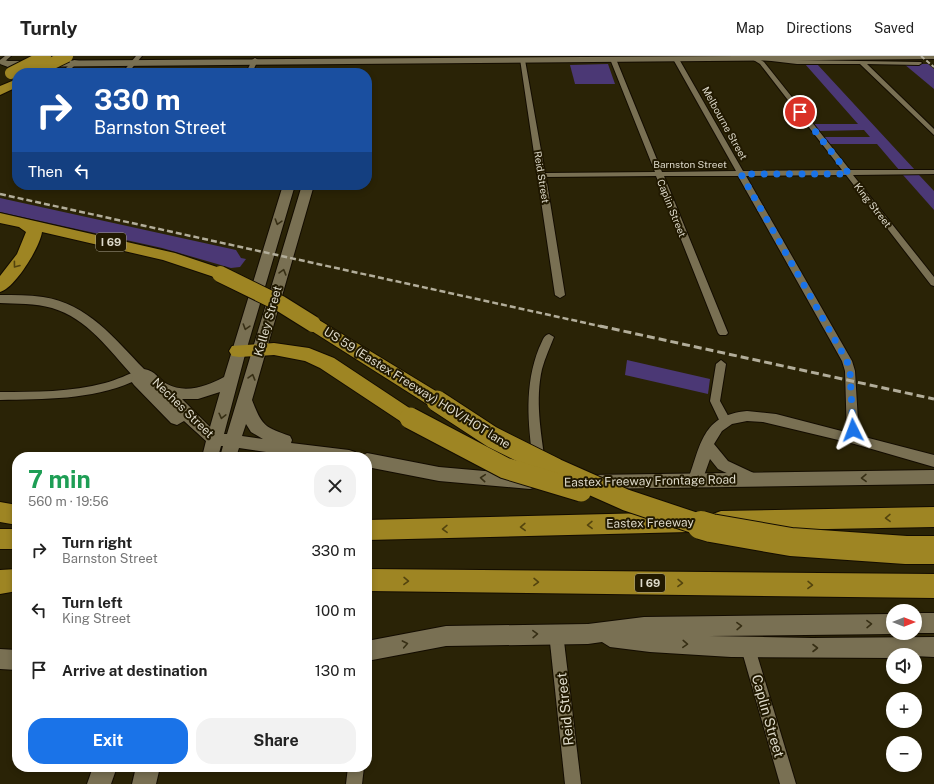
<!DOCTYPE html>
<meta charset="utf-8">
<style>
:root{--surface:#fff;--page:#f2f2f2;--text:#222;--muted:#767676;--line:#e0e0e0;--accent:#1a73e8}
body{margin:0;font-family:"Public Sans",sans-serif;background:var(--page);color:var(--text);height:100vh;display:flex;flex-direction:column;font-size:15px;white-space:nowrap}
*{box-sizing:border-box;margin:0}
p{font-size:13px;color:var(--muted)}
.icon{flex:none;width:22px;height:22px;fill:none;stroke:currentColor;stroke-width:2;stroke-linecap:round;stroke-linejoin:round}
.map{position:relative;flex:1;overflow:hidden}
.side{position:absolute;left:12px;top:396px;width:360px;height:320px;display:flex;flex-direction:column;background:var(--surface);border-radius:16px;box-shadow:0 2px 6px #0003}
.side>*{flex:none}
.banner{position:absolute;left:12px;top:12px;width:360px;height:122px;border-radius:16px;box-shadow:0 2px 6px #0003;background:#1a4fa0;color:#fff;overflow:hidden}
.needle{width:26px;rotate:90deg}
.tools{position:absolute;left:886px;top:548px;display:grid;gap:8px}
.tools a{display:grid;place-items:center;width:36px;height:36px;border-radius:50%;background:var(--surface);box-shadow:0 2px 6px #0003;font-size:20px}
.pin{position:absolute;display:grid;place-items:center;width:34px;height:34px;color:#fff;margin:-17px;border:2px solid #fff;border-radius:50%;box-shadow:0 1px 4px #0007}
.me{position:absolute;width:44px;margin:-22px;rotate:357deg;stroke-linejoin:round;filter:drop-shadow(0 0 3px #0008)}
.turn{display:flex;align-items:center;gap:14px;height:84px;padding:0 16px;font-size:18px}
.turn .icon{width:52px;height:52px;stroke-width:2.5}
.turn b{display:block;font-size:28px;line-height:34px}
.then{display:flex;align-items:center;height:38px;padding:0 16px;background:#0003;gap:8px;font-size:15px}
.round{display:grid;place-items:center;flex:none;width:42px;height:42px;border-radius:16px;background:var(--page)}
.headline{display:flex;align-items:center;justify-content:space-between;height:68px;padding:0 16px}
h1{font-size:24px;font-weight:700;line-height:30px;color:#1e9e55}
.primary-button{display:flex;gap:8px;margin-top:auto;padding:8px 16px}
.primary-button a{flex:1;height:46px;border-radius:16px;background:var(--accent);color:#fff;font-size:16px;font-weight:700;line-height:46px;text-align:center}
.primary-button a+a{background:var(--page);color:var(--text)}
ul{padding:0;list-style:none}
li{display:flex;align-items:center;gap:12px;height:60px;padding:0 16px}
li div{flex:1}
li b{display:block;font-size:15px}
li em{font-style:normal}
header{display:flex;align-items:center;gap:24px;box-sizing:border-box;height:56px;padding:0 20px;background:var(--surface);border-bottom:1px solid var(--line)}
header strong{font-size:19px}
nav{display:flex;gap:22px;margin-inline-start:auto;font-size:14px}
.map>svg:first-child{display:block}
.green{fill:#4b3875}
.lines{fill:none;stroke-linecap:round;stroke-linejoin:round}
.minor-casing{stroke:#130c00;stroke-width:2}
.tertiary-casing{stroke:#130c00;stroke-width:2}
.secondary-casing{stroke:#130c00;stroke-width:2}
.motorway-casing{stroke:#130c00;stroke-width:2}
.minor{fill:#797053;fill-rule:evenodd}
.tertiary{fill:#797053;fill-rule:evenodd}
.secondary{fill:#797053;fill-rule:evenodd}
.motorway{fill:#9e8523;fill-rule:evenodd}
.rail-far2{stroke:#b2ad9a;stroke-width:2;stroke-dasharray:4.5 2.5;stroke-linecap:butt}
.rail-far1{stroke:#b2ad9a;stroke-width:2.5;stroke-dasharray:6 3;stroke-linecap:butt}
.rail{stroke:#b2ad9a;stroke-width:3;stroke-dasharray:8 4;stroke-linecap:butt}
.motorway-bridge-far3-casing{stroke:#130c00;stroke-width:14;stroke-linecap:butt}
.motorway-bridge-far2-casing{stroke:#130c00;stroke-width:18;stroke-linecap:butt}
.motorway-bridge-far1-casing{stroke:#130c00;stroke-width:23;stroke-linecap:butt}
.motorway-bridge-casing{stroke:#130c00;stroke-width:30;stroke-linecap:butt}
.motorway-bridge-far3{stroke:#9e8523;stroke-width:12}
.motorway-bridge-far2{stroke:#9e8523;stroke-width:16}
.motorway-bridge-far1{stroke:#9e8523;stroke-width:21}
.motorway-bridge{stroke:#9e8523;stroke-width:28}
.oneway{stroke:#372f15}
.oneway2{stroke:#53440e}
.route{stroke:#1a73e8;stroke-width:7;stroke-dasharray:0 12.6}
.labels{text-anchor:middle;stroke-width:4;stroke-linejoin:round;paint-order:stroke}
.far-street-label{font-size:10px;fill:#dedaca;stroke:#211900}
.shield{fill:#211900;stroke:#a5a08d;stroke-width:1}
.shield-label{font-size:11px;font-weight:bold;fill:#dedaca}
.street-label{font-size:12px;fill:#dedaca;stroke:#211900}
.near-street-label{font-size:14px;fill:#dedaca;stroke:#211900}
</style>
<header>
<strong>Turnly</strong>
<nav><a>Map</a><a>Directions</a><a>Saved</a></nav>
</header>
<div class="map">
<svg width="934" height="728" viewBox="0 0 934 728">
<rect width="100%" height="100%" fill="#2a2306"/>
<g class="green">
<path d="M 608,8 L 615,28 L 575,28 L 570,9 Z"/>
<path d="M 805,8 L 817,8 L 915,114 L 900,115 L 877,88 L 829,88 L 823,81 L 870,81 L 864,74 L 819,75 L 813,68 L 858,68 Z"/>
<path d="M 904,8 L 928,8 L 934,13 L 934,33 Z"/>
<path d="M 903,119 L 919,119 L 934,135 L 934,154 Z"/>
<path d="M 0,142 L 236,194 L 241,202 L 246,203 L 240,211 L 231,212 L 162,192 L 0,156 Z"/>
<path d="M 627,304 L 710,323 L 708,338 L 625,319 Z"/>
</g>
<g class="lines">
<g class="minor-casing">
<g id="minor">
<path d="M 5,0 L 11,0 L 3,7 L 0,7 L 0,4 Z"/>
<path d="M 136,0 L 142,0 L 128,17 L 122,17 Z"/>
<path d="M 747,0 L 754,0 L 764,6 L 850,114 L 934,114 L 934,118 L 853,119 L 934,221 L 934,230 L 931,229 L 846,119 L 746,120 L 852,305 L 855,315 L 859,382 L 857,385 L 849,385 L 847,382 L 845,315 L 842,305 L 738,120 L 664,120 L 728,277 L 726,279 L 720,279 L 718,277 L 656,120 L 546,121 L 565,239 L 560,242 L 555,239 L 520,3 L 525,4 L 545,117 L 655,116 L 610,3 L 613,1 L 616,3 L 662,116 L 736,115 L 673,3 L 676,1 L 679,3 L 743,115 L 842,114 L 760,8 Z"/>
<path d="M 765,1 L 797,4 L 921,6 L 922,7 L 919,9 L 867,8 L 934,73 L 934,79 L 860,8 L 797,8 L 763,4 L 763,2 Z"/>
<path d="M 255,2 L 258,4 L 252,17 L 246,17 L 252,4 Z"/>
<path d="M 74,4 L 79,5 L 67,17 L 61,17 Z"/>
<path d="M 549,278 L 554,281 C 550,291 545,302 542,313 C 535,344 541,376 545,406 L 543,409 L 535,409 L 533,406 C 528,367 524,330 539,292 C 542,287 543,279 549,278 Z"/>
<path d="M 721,304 L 726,308 L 720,345 L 731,365 L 725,369 L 721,368 L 710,345 L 716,308 Z"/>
<path d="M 140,314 L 145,318 C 142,322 137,324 132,326 C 91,344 44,343 0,344 L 0,336 C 35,336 71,336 105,327 C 117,324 128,318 140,314 Z"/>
<path d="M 556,570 L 561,572 L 563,577 L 581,728 L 565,728 L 549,577 L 551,572 Z"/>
<path d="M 748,585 L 753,587 L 755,592 L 796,728 L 780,728 L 741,592 L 743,587 Z"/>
<path d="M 348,711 L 364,711 L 362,728 L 346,728 Z"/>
</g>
</g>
<g class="tertiary-casing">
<path id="tertiary" d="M 747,355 L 776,358 L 934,399 L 934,411 L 851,387 L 763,366 L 747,365 L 732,368 L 722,375 L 714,388 L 728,405 L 760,420 L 763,424 L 760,428 L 755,430 L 750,428 L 718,413 L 710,403 L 701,428 L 696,430 L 691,428 L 688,424 C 701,389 702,359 747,355 Z"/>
</g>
<g class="secondary-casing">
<g id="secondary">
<path d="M 736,0 L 934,0 L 934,3 L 8,11 L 0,8 L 1,3 L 8,5 Z"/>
<path d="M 283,129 L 295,129 L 246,295 L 224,378 L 227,378 L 302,129 L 314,129 L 252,344 C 262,370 264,371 290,380 L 292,384 L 291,387 L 349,394 L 355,396 L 357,401 L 301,401 L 239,392 L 236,401 L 220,401 L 223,390 L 221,390 L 218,401 L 202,401 L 206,385 L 184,365 L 177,369 L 171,367 L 134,329 L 131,325 L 133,320 C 109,294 87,262 52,252 C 35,247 17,248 0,247 L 0,239 C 14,239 29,239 43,241 C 88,248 114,282 144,313 C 156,315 158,323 167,328 C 185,338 208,330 224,321 ZM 220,336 L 210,371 L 182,343 L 198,343 ZM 246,368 L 251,376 L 263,383 L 242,380 Z"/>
<path d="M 367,397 L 439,411 L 530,419 L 536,421 L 539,426 L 536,431 L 530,433 L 439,425 L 367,411 L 367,401 L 360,401 Z"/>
<path d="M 934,414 L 934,428 L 589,433 L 583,431 L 580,426 L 583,421 L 589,419 Z"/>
<rect x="915" y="557" width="19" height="20"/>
<path d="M 893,558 L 893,577 L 895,577 L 893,578 L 709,580 L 812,582 L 934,581 L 934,601 L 893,599 L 893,602 L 731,601 L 650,596 L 610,591 L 602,586 L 588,588 L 446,590 L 367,605 L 367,585 L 446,570 L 588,568 L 644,561 Z"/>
<path d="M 0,593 L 17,594 L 17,614 L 0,613 Z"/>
<path d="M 93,711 L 117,711 L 111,728 L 87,728 Z"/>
<path d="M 136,711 L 160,711 L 156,728 L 132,728 Z"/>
</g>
</g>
<g class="motorway-casing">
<g id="motorway">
<path d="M 17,23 L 17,31 L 0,39 L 0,30 Z"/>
<path d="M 0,157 L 175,197 L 226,214 L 228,218 L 226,222 L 220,223 L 163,204 L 42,176 C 40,191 15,232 0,236 L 0,220 L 17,198 L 26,176 L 19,171 L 0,167 Z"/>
<path d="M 313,262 L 319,264 L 444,340 L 447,345 L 444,350 L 437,352 L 430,350 L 307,272 L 304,268 L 307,264 Z"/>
<path d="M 274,287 L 309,292 L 334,302 L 417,357 L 420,362 L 417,367 L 410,370 L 403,367 L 320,312 L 305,305 L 274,299 L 239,301 L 232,300 L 229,295 L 232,290 Z"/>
<path d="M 0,446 L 17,449 L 17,469 L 0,466 Z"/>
<path d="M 934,451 L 934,471 L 721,475 L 713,472 L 709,465 L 713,458 L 721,455 Z"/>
<path d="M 689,456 L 697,459 L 701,466 L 697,473 L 689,476 L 367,484 L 367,464 Z"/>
<rect x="0" y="473" width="17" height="20"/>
<path d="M 17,513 L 17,535 L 0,538 L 0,514 Z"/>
<path d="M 367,513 L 934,518 L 934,542 L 367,535 Z"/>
</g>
</g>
<use href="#minor" class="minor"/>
<use href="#tertiary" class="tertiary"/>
<use href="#secondary" class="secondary"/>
<use href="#motorway" class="motorway"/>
<path class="rail-far2" d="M 921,0 L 934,11"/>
<path class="rail-far1" d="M 0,138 L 604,271"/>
<path class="rail" d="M 600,270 L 934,343"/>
<g class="motorway-bridge-far3-casing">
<g id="motorway-bridge-far3">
<path d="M 34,16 L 67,0"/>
<path d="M 11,17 L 45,0"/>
</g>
</g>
<g class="motorway-bridge-far2-casing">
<path id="motorway-bridge-far2" d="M 220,218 L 281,248 L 313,268"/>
</g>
<g class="motorway-bridge-far1-casing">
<g id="motorway-bridge-far1">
<path d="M 437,345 L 492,381 L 556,413 L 626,444 L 704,470"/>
<path d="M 410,362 L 505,412 L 581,435"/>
</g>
</g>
<g class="motorway-bridge-casing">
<path id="motorway-bridge" d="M 701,469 L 711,472 L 791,486 L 906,494 L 934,494"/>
</g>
<use href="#motorway-bridge-far3" class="motorway-bridge-far3"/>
<use href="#motorway-bridge-far2" class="motorway-bridge-far2"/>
<use href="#motorway-bridge-far1" class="motorway-bridge-far1"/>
<use href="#motorway-bridge" class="motorway-bridge"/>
</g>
<defs><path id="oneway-chevron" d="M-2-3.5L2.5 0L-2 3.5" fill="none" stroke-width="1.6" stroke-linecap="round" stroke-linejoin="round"/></defs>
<g class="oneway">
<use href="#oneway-chevron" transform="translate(278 166) rotate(107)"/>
<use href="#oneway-chevron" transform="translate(283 216) rotate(-74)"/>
<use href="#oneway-chevron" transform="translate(246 271) rotate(107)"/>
<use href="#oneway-chevron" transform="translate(252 321) rotate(-74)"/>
<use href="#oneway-chevron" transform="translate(222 360) rotate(104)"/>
<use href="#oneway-chevron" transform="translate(483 422) rotate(-175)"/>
<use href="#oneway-chevron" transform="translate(864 422) rotate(179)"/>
<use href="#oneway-chevron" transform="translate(869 568) rotate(-1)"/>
<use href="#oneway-chevron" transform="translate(739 570) rotate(-1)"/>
<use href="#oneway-chevron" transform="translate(535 578) rotate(-2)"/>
<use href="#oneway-chevron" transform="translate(405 588) rotate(-11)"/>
<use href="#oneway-chevron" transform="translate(685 588) rotate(3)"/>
<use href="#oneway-chevron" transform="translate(815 592)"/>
</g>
<g class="oneway2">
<use href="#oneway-chevron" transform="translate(16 209) rotate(127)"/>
<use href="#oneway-chevron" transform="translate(888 462) rotate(179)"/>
<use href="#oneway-chevron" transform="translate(590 469) rotate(179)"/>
<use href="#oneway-chevron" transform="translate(523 471) rotate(178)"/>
<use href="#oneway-chevron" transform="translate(445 473) rotate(179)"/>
<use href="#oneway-chevron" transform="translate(406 525) rotate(1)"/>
<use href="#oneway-chevron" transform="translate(536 526) rotate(1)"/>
<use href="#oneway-chevron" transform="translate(680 527) rotate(1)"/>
<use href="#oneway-chevron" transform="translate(810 529) rotate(1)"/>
</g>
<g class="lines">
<path class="route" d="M 800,56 L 849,118 L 741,118 L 847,305 L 850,315 L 853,374"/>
</g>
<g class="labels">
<g class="far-street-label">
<text transform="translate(725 67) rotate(61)" y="4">Melbourne Street</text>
<text x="690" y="112">Barnston Street</text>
<text transform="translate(542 121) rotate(81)" y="4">Reid Street</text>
<text transform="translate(873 149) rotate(52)" y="4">King Street</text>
<text transform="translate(672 152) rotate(68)" y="4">Caplin Street</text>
</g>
<g class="shield">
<rect x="96" y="177" width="30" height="18" rx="3"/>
<rect x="635" y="518" width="30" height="18" rx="3"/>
</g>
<g class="shield-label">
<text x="111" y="190">I 69</text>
<text x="650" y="531">I 69</text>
</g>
<g class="street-label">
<text transform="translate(268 265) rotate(-74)" y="4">Kelley Street</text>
<text transform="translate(417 332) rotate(32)" y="4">US 59 (Eastex Freeway) HOV/HOT lane</text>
<text transform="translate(183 352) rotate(44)" y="4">Neches Street</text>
<text transform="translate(650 425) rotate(-1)" y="4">Eastex Freeway Frontage Road</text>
<text transform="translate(650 467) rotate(-1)" y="4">Eastex Freeway</text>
</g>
<g class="near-street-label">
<text transform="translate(565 653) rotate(-96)" y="5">Reid Street</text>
<text transform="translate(768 660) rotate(74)" y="5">Caplin Street</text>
</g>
</g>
</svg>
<div class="tools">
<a><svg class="needle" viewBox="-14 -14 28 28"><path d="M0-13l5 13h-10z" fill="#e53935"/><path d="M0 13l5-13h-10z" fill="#767676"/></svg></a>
<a><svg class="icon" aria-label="sound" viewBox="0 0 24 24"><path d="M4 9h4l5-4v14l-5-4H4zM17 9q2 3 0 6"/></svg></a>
<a>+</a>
<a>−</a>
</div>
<div class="pin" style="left:800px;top:56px;background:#d93025"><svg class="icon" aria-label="arrive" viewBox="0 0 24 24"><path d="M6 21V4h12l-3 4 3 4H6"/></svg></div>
<svg class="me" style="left:853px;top:374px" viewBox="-20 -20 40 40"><path d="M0-17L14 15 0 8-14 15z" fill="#1a73e8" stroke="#fff" stroke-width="4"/></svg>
<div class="banner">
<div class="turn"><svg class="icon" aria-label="right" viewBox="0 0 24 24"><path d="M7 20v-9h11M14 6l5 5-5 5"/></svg><div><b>330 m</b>Barnston Street</div></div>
<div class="then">Then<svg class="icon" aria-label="left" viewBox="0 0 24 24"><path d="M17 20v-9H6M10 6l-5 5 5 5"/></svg></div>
</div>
<section class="side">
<div class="headline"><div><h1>7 min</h1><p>560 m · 19:56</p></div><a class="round"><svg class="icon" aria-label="close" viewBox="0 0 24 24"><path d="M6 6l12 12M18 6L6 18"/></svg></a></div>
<ul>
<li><svg class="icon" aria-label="right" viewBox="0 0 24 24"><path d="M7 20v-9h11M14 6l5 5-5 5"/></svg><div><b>Turn right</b><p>Barnston Street</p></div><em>330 m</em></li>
<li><svg class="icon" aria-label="left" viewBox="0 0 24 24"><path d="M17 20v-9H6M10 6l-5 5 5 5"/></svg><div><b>Turn left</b><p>King Street</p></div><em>100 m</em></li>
<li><svg class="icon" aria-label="arrive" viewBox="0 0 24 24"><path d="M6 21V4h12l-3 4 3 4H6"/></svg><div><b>Arrive at destination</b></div><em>130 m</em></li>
</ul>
<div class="primary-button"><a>Exit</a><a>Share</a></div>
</section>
</div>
